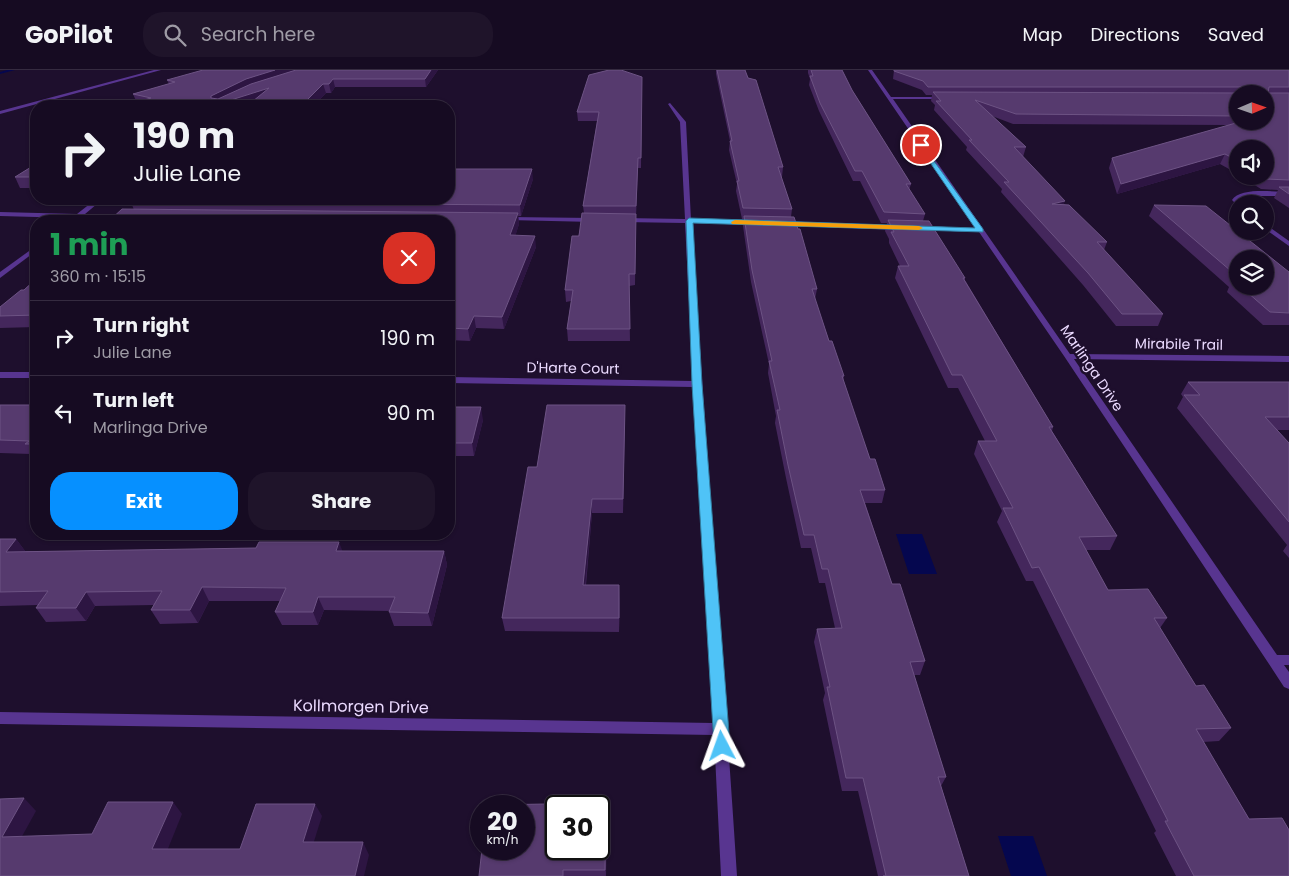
<!DOCTYPE html>
<meta charset="utf-8">
<style>
:root{--surface:#160b22;--page:#1f142a;--text:#f1f3f6;--muted:#9e9ba5;--line:#352b40;--accent:#0690ff}
body{margin:0;font-family:Poppins,sans-serif;background:var(--page);color:var(--text);height:100vh;display:flex;flex-direction:column;font-size:19px;white-space:nowrap}
*{box-sizing:border-box;margin:0}
p{font-size:16px;color:var(--muted)}
.icon{flex:none;width:28px;height:28px;fill:none;stroke:currentColor;stroke-width:2;stroke-linecap:round;stroke-linejoin:round}
.map{position:relative;flex:1;overflow:hidden}
.sheet{position:absolute;left:30px;top:145px;width:425px;height:325px;display:flex;flex-direction:column;background:var(--surface);border-radius:20px;box-shadow:0 1px 4px #0004,0 0 0 1px var(--line)}
.sheet>*{flex:none}
.hud{position:absolute;left:30px;top:30px;width:425px;height:105px;border-radius:20px;box-shadow:0 1px 4px #0004,0 0 0 1px var(--line);background:#160b22;color:var(--text);overflow:hidden}
.needle{width:32px;rotate:88deg}
.fabs{position:absolute;left:1229px;top:15px;display:grid;gap:10px}
.fabs a{display:grid;place-items:center;width:45px;height:45px;border-radius:50%;background:var(--surface);box-shadow:0 1px 4px #0004,0 0 0 1px var(--line);font-size:25px}
.speed{position:absolute;left:470px;top:725px;display:flex;gap:10px;font-size:25px;font-weight:700;text-align:center}
.speed>*{display:grid;place-content:center;width:65px;height:65px;border-radius:50%;background:var(--surface);box-shadow:0 1px 4px #0004,0 0 0 1px var(--line);line-height:1}
.speed small{font-size:12px;font-weight:400}
.speed .limit{border:2px solid #111;border-radius:8px;background:#fff;color:#111}
.pin{position:absolute;display:grid;place-items:center;width:42px;height:42px;color:#fff;margin:-21px;border:2px solid #fff;border-radius:50%;box-shadow:0 1px 5px #0007}
.me{position:absolute;width:55px;margin:-28px;rotate:356deg;stroke-linejoin:round;filter:drop-shadow(0 0 4px #0008)}
.turn{display:flex;align-items:center;gap:18px;height:105px;padding:0 20px;font-size:22px}
.turn .icon{width:65px;height:65px;stroke-width:2.5}
.turn b{display:block;font-size:35px;line-height:42px}
.round{display:grid;place-items:center;flex:none;width:52px;height:52px;border-radius:20px;background:var(--page)}
.headline{display:flex;align-items:center;justify-content:space-between;height:85px;padding:0 20px}
h1{font-size:30px;font-weight:700;line-height:38px;color:#1e9e55}
.primary-button{display:flex;gap:10px;margin-top:auto;padding:10px 20px}
.primary-button a{flex:1;height:58px;border-radius:20px;background:var(--accent);color:#fff;font-size:20px;font-weight:700;line-height:58px;text-align:center}
.primary-button a+a{background:var(--page);color:var(--text)}
ul{padding:0;list-style:none}
li{display:flex;align-items:center;gap:15px;height:75px;padding:0 20px;border-top:1px solid var(--line)}
li div{flex:1}
li b{display:block;font-size:19px}
li em{font-style:normal}
header{display:flex;align-items:center;gap:30px;box-sizing:border-box;height:70px;padding:0 25px;background:var(--surface);border-bottom:1px solid var(--line)}
header strong{font-size:24px}
nav{display:flex;gap:28px;margin-inline-start:auto;font-size:18px}
.search{width:350px;height:45px;background:var(--page);display:flex;align-items:center;gap:12px;box-sizing:border-box;padding:0 18px;border-radius:20px;color:var(--muted);font-size:19px}
.map>svg:first-child{display:block}
.water{fill:#05074f}
.lines{fill:none;stroke-linecap:round;stroke-linejoin:round}
.stream{fill:#05074f;fill-rule:evenodd}
.street{fill:#583590;fill-rule:evenodd}
.wall{fill:#44275c;fill-rule:evenodd}
.shaded-wall{fill:#2d1542}
.building{fill:#563a6e;stroke:#6d5384;fill-rule:evenodd}
.route{fill:#4fc3f7;stroke:#337fa1}
.slow{fill:#f59e0b}
.labels{text-anchor:middle;stroke-width:5;stroke-linejoin:round;paint-order:stroke}
.street-label{font-size:14px;fill:#ebdaff;stroke:#1e0f2d}
.near-street-label{font-size:16px;fill:#ebdaff;stroke:#1e0f2d}
</style>
<header>
<strong>GoPilot</strong>
<div class="search"><svg class="icon" aria-label="search" viewBox="0 0 24 24"><circle cx="10" cy="10" r="6"/><path d="M15 15l6 6"/></svg>Search here</div>
<nav><a>Map</a><a>Directions</a><a>Saved</a></nav>
</header>
<div class="map">
<svg width="1289" height="806" viewBox="0 0 1289 806">
<rect width="100%" height="100%" fill="#1e0f2d"/>
<g class="water">
<path d="M 896,464 L 922,464 L 937,504 L 909,504 Z"/>
<path d="M 998,766 L 1033,766 L 1047,806 L 1011,806 Z"/>
</g>
<g class="lines">
<path class="stream" d="M 7,0 L 15,0 L 0,4 L 0,2 Z"/>
<g class="street">
<path d="M 154,0 L 161,0 L 0,44 L 0,41 Z"/>
<path d="M 868,0 L 872,0 L 891,27 L 946,27 L 944,29 L 893,29 L 1070,284 L 1289,286 L 1289,292 L 1074,289 L 1277,585 L 1289,585 L 1289,595 L 1284,595 L 1289,602 L 1289,619 L 1284,617 L 1269,594 L 1064,286 L 979,162 L 921,160 L 918,158 L 921,156 L 976,158 Z"/>
<path d="M 670,33 L 686,52 L 691,150 L 756,151 L 759,153 L 756,155 L 692,153 C 705,371 723,588 737,806 L 721,806 L 714,665 L 0,654 L 0,642 L 714,653 L 693,317 L 449,313 L 449,307 L 693,311 L 685,153 L 623,152 L 620,150 L 623,148 L 685,149 L 680,52 L 668,34 Z"/>
<path d="M 1289,122 L 1289,126 L 1245,126 L 1238,130 L 1241,134 L 1238,134 L 1238,136 L 1232,130 C 1240,117 1274,122 1289,122 Z"/>
<path d="M 96,129 L 103,129 L 85,144 L 126,145 L 129,147 L 126,149 L 80,148 L 76,150 L 73,148 L 0,146 L 0,142 L 77,144 Z"/>
<path d="M 506,147 L 594,148 L 597,150 L 594,152 L 504,150 L 503,149 Z"/>
<path d="M 783,152 L 899,156 L 902,158 L 899,160 L 781,155 L 781,153 Z"/>
<path d="M 1265,154 L 1289,171 L 1289,176 L 1265,159 Z"/>
<path d="M 36,176 L 36,181 L 0,208 L 0,202 Z"/>
<rect x="0" y="302" width="36" height="6"/>
</g>
</g>
<g class="wall">
<path d="M 438,0 L 426,17 L 335,17 L 331,23 L 326,23 L 313,36 L 247,36 L 249,34 L 243,36 L 124,36 L 137,33 L 133,24 L 169,14 L 167,10 Z"/>
<path d="M 716,0 L 745,0 L 783,97 L 782,107 L 781,107 L 792,139 L 791,147 L 817,219 L 815,229 L 829,271 L 844,306 L 843,311 L 870,389 L 885,420 L 882,433 L 865,433 L 892,514 L 925,591 L 920,605 L 914,605 L 946,707 L 941,716 L 969,806 L 878,806 L 858,721 L 842,721 L 823,630 L 825,623 L 814,572 L 817,559 L 835,558 L 825,513 L 819,513 L 811,478 L 801,478 L 786,408 L 775,353 L 776,346 L 768,303 L 769,294 L 751,212 L 743,156 L 744,149 L 742,149 L 736,121 L 737,114 L 729,80 L 730,71 L 716,4 Z"/>
<path d="M 808,0 L 842,0 L 852,20 L 911,114 L 909,120 L 925,144 L 923,151 L 965,208 L 965,210 L 1053,357 L 1052,361 L 1117,466 L 1110,480 L 1086,480 L 1108,520 L 1167,548 L 1160,558 L 1196,616 L 1231,658 L 1219,671 L 1203,672 L 1249,749 L 1289,806 L 1176,806 L 1154,763 L 1156,761 L 1033,511 L 1026,511 L 997,452 L 1002,441 L 974,384 L 978,371 L 985,371 L 958,318 L 948,318 L 895,208 L 898,196 L 900,196 L 889,173 L 889,169 L 885,161 L 887,153 L 881,153 L 860,111 L 853,111 L 819,41 L 809,15 L 810,9 L 808,3 Z"/>
<path d="M 894,0 L 1289,0 L 1289,138 L 1274,128 L 1278,120 L 1261,119 L 1240,106 L 1265,106 L 1238,79 L 1238,104 L 1220,94 L 1117,124 L 1109,98 L 1112,88 L 1230,55 L 1013,54 L 992,46 L 1026,77 L 1023,87 L 1064,134 L 1107,172 L 1104,180 L 1163,244 L 1158,256 L 1116,256 L 1083,215 L 1001,122 L 1002,119 L 966,80 L 967,77 L 934,40 L 935,35 L 931,31 L 932,25 L 926,25 L 922,20 L 893,9 ZM 1238,24 L 1265,51 L 1238,51 Z"/>
<path d="M 642,7 L 641,98 L 638,98 L 636,147 L 635,215 L 629,216 L 630,271 L 568,271 L 567,259 L 571,231 L 566,232 L 565,220 L 584,143 L 583,136 L 597,51 L 578,51 L 577,42 Z"/>
<path d="M 36,94 L 36,118 L 20,118 L 15,107 Z"/>
<path d="M 533,109 L 521,146 L 518,146 L 519,154 L 515,166 L 536,177 L 504,259 L 476,258 L 470,271 L 449,270 L 449,151 L 134,140 L 131,132 Z"/>
<path d="M 1154,135 L 1289,202 L 1289,255 L 1263,255 L 1227,222 L 1229,217 L 1149,146 ZM 1238,189 L 1265,216 L 1238,216 Z"/>
<path d="M 36,209 L 36,257 L 0,258 L 0,237 L 24,220 Z"/>
<path d="M 1188,312 L 1289,312 L 1289,360 L 1277,360 L 1289,373 L 1289,488 L 1283,481 L 1287,475 L 1177,338 L 1183,327 L 1181,324 Z"/>
<path d="M 0,335 L 36,335 L 36,387 L 34,387 L 31,384 L 0,383 Z"/>
<path d="M 449,343 L 483,350 L 474,386 L 449,386 Z"/>
<path d="M 625,348 L 623,443 L 592,443 L 586,515 L 620,529 L 619,562 L 505,561 L 502,548 L 537,397 Z"/>
<path d="M 0,469 L 16,469 L 25,481 L 444,481 L 447,495 L 432,556 L 394,556 L 389,542 L 390,541 L 324,540 L 318,555 L 282,555 L 275,542 L 280,531 L 209,531 L 198,553 L 160,554 L 151,540 L 154,535 L 95,536 L 86,551 L 46,552 L 36,538 L 38,535 L 0,536 Z"/>
<path d="M 607,746 L 606,806 L 479,806 Z"/>
</g>
<g class="shaded-wall">
<path d="M 275,0 L 305,0 L 269,18 L 271,27 L 243,36 L 212,36 L 211,28 L 211,26 L 246,9 Z"/>
<path d="M 431,0 L 438,0 L 426,17 L 425,9 Z"/>
<path d="M 333,9 L 335,17 L 331,23 L 329,14 Z"/>
<path d="M 323,14 L 326,23 L 313,36 L 301,36 Z"/>
<path d="M 1225,84 L 1220,94 L 1117,124 L 1121,114 Z"/>
<path d="M 532,99 L 533,109 L 521,146 L 520,135 Z"/>
<path d="M 1065,131 L 1061,141 L 1052,134 Z"/>
<path d="M 518,143 L 519,154 L 512,177 L 510,165 Z"/>
<path d="M 535,166 L 536,177 L 504,259 L 502,247 Z"/>
<path d="M 474,246 L 476,258 L 470,271 L 468,259 Z"/>
<path d="M 625,335 L 625,348 L 623,443 L 623,429 Z"/>
<path d="M 481,337 L 483,350 L 474,386 L 472,373 Z"/>
<path d="M 592,429 L 592,443 L 584,529 L 583,515 Z"/>
<path d="M 16,469 L 26,482 L 6,482 Z"/>
<path d="M 339,472 L 344,485 L 336,481 Z"/>
<path d="M 444,481 L 447,495 L 432,556 L 428,543 Z"/>
<path d="M 619,515 L 620,529 L 619,562 Z"/>
<path d="M 202,517 L 209,531 L 198,553 L 190,540 Z"/>
<path d="M 86,522 L 95,536 L 86,551 L 76,538 Z"/>
<path d="M 318,527 L 324,540 L 318,555 L 313,542 Z"/>
<path d="M 24,728 L 36,741 L 15,779 L 2,767 Z"/>
<path d="M 173,732 L 182,744 L 163,791 L 152,779 Z"/>
<path d="M 606,733 L 607,746 L 605,806 L 605,800 Z"/>
<path d="M 315,734 L 322,746 L 310,784 L 303,772 Z"/>
<path d="M 363,772 L 369,785 L 364,806 L 355,806 Z"/>
</g>
<g class="building">
<path d="M 203,0 L 275,0 L 246,9 L 211,26 L 211,28 L 218,29 L 251,14 L 296,0 L 431,0 L 425,9 L 333,9 L 329,14 L 323,14 L 301,36 L 247,36 L 269,18 L 212,36 L 124,36 L 151,28 L 133,24 L 175,12 L 167,10 Z"/>
<path d="M 609,0 L 621,0 L 642,7 L 641,88 L 638,88 L 636,136 L 583,136 L 599,42 L 577,42 L 589,5 Z"/>
<path d="M 717,0 L 745,0 L 748,8 L 756,10 L 783,97 L 778,97 L 792,139 L 743,138 L 737,111 L 739,111 L 730,71 L 732,71 Z"/>
<path d="M 811,0 L 842,0 L 852,20 L 911,114 L 906,114 L 925,144 L 884,142 L 862,101 L 855,101 L 820,33 L 810,6 L 813,6 Z"/>
<path d="M 894,0 L 1289,0 L 1289,17 L 1269,17 L 1268,23 L 1289,23 L 1289,110 L 1266,109 L 1261,106 L 1265,106 L 1265,79 L 1238,79 L 1238,91 L 1225,84 L 1121,114 L 1112,88 L 1243,51 L 1265,51 L 1265,24 L 1238,24 L 1238,46 L 1016,44 L 975,30 L 1026,77 L 1014,77 L 1065,131 L 1052,134 L 1069,135 L 1107,172 L 1097,172 L 1163,244 L 1122,244 L 1088,203 L 1004,112 L 1009,112 L 969,70 L 972,70 L 936,31 L 941,31 L 933,22 L 1242,23 L 1244,19 L 1242,17 L 928,17 L 923,11 L 894,1 Z"/>
<path d="M 36,94 L 36,107 L 15,107 Z"/>
<path d="M 449,99 L 532,99 L 520,135 L 131,132 L 134,129 L 449,129 Z"/>
<path d="M 1279,117 L 1289,117 L 1289,124 Z"/>
<path d="M 1154,135 L 1206,136 L 1289,202 L 1289,243 L 1270,242 L 1240,216 L 1265,216 L 1265,189 L 1238,189 L 1238,207 Z"/>
<path d="M 122,139 L 518,143 L 510,165 L 535,166 L 502,247 L 474,246 L 468,259 L 449,258 L 449,151 L 109,151 Z"/>
<path d="M 582,143 L 636,144 L 635,204 L 629,204 L 630,259 L 567,259 L 573,220 L 565,220 L 572,166 L 579,166 Z"/>
<path d="M 744,146 L 794,147 L 798,159 L 800,159 L 817,219 L 812,219 L 829,271 L 832,271 L 844,306 L 842,306 L 870,389 L 875,389 L 885,420 L 860,420 L 892,514 L 900,514 L 925,591 L 910,592 L 946,707 L 938,707 L 969,806 L 883,806 L 886,806 L 863,708 L 846,708 L 827,617 L 830,617 L 817,559 L 842,558 L 828,499 L 822,499 L 814,465 L 804,465 L 788,395 L 777,340 L 780,340 L 769,291 L 772,291 L 752,200 Z"/>
<path d="M 888,150 L 929,151 L 965,208 L 963,208 L 1053,357 L 1049,357 L 1117,466 L 1079,467 L 1108,520 L 1148,519 L 1167,548 L 1154,548 L 1196,616 L 1204,615 L 1231,658 L 1196,659 L 1249,749 L 1282,748 L 1289,760 L 1289,806 L 1194,806 L 1165,751 L 1168,751 L 1039,497 L 1032,498 L 1003,438 L 1013,438 L 978,371 L 997,371 L 962,305 L 952,305 L 898,196 L 909,196 L 891,162 L 894,162 Z"/>
<path d="M 36,209 L 36,245 L 0,246 L 0,237 L 21,220 L 24,220 Z"/>
<path d="M 1233,210 L 1238,210 L 1238,214 Z"/>
<path d="M 1188,312 L 1289,312 L 1289,347 L 1265,347 L 1289,373 L 1289,452 L 1184,325 L 1200,325 Z"/>
<path d="M 0,335 L 36,335 L 36,374 L 25,374 L 29,371 L 0,370 Z"/>
<path d="M 547,335 L 625,335 L 623,429 L 592,429 L 583,515 L 619,515 L 619,548 L 502,548 L 528,397 L 537,397 Z"/>
<path d="M 451,337 L 481,337 L 472,373 L 449,373 L 449,343 Z"/>
<path d="M 0,469 L 16,469 L 6,482 L 256,478 L 259,472 L 339,472 L 336,481 L 444,481 L 428,543 L 389,542 L 395,527 L 318,527 L 313,542 L 275,542 L 286,518 L 202,517 L 190,540 L 151,540 L 162,521 L 86,522 L 76,538 L 36,538 L 48,521 L 0,522 Z"/>
<path d="M 24,728 L 2,767 L 92,764 L 108,732 L 173,732 L 152,779 L 240,779 L 256,734 L 315,734 L 303,772 L 363,772 L 355,806 L 0,806 L 0,729 Z"/>
<path d="M 606,733 L 605,800 L 563,800 L 563,806 L 479,806 L 482,779 L 524,779 L 524,736 L 488,736 L 488,735 ZM 556,736 L 599,736 L 599,779 L 556,779 Z"/>
</g>
<path class="route" d="M 921,73 L 983,159 L 983,162 L 693,153 L 702,314 L 730,676 L 728,681 L 722,683 L 717,681 L 714,676 L 692,314 L 686,151 L 689,148 L 975,158 L 918,75 Z"/>
<path class="slow" d="M 735,150 L 919,156 L 923,158 L 919,160 L 732,154 L 731,152 Z"/>
<g class="labels">
<g class="street-label">
<text transform="translate(1179 274) rotate(1)" y="5">Mirabile Trail</text>
<text transform="translate(573 298) rotate(1)" y="5">D'Harte Court</text>
<text transform="translate(1092 298) rotate(56)" y="5">Marlinga Drive</text>
</g>
<g class="near-street-label">
<text transform="translate(361 636) rotate(1)" y="6">Kollmorgen Drive</text>
</g>
</g>
</svg>
<div class="fabs">
<a><svg class="needle" viewBox="-14 -14 28 28"><path d="M0-13l5 13h-10z" fill="#e53935"/><path d="M0 13l5-13h-10z" fill="#9e9ba5"/></svg></a>
<a><svg class="icon" aria-label="sound" viewBox="0 0 24 24"><path d="M4 9h4l5-4v14l-5-4H4zM17 9q2 3 0 6"/></svg></a>
<a><svg class="icon" aria-label="search" viewBox="0 0 24 24"><circle cx="10" cy="10" r="6"/><path d="M15 15l6 6"/></svg></a>
<a><svg class="icon" aria-label="layers" viewBox="0 0 24 24"><path d="M12 4l9 5-9 5-9-5zM3 14l9 5 9-5"/></svg></a>
</div>
<div class="speed"><div>20<small>km/h</small></div><div class="limit">30</div></div>
<div class="pin" style="left:921px;top:75px;background:#d93025"><svg class="icon" aria-label="arrive" viewBox="0 0 24 24"><path d="M6 21V4h12l-3 4 3 4H6"/></svg></div>
<svg class="me" style="left:722px;top:676px" viewBox="-20 -20 40 40"><path d="M0-17L14 15 0 8-14 15z" fill="#4fc3f7" stroke="#fff" stroke-width="4"/></svg>
<div class="hud">
<div class="turn"><svg class="icon" aria-label="right" viewBox="0 0 24 24"><path d="M7 20v-9h11M14 6l5 5-5 5"/></svg><div><b>190 m</b>Julie Lane</div></div>
</div>
<section class="sheet">
<div class="headline"><div><h1>1 min</h1><p>360 m · 15:15</p></div><a class="round" style="background:#d93025;color:#fff"><svg class="icon" aria-label="close" viewBox="0 0 24 24"><path d="M6 6l12 12M18 6L6 18"/></svg></a></div>
<ul>
<li><svg class="icon" aria-label="right" viewBox="0 0 24 24"><path d="M7 20v-9h11M14 6l5 5-5 5"/></svg><div><b>Turn right</b><p>Julie Lane</p></div><em>190 m</em></li>
<li><svg class="icon" aria-label="left" viewBox="0 0 24 24"><path d="M17 20v-9H6M10 6l-5 5 5 5"/></svg><div><b>Turn left</b><p>Marlinga Drive</p></div><em>90 m</em></li>
</ul>
<div class="primary-button"><a>Exit</a><a>Share</a></div>
</section>
</div>
